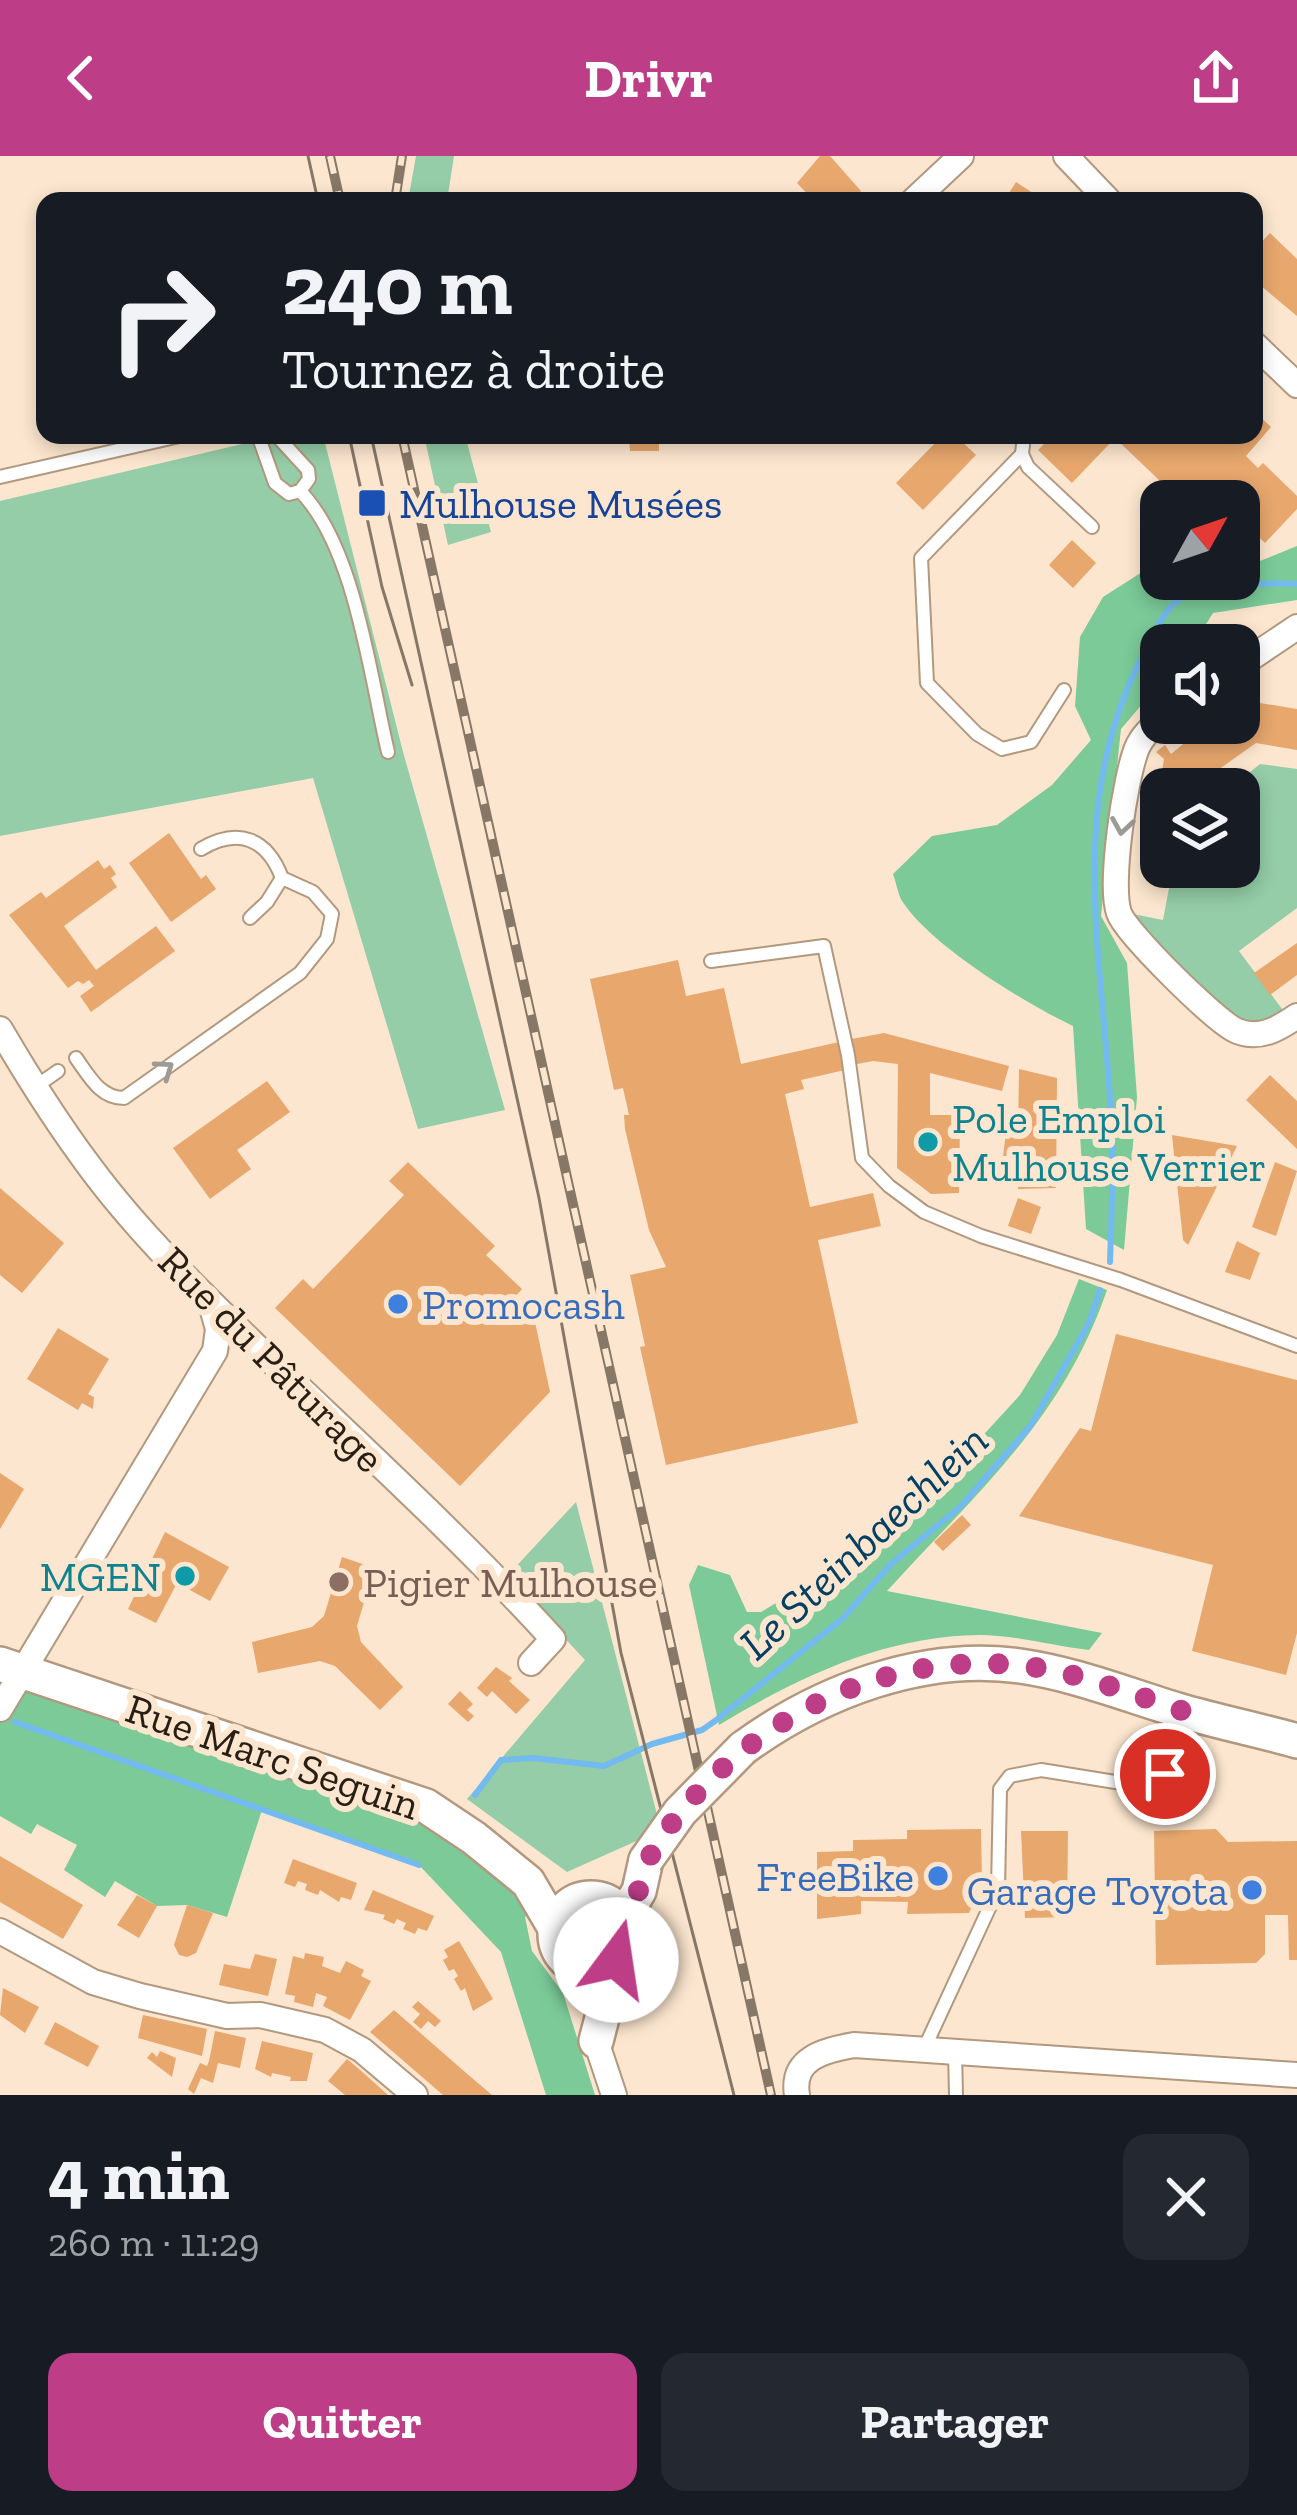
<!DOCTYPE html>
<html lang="fr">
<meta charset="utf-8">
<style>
:root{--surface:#171b24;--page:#242831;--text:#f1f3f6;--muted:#9ea1a6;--accent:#bd3d87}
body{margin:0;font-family:"Zilla Slab",serif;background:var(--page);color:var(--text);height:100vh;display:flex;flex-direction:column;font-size:45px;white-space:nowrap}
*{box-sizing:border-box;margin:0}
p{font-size:39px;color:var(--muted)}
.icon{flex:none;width:66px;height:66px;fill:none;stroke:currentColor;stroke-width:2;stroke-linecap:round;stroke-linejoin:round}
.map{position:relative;height:1939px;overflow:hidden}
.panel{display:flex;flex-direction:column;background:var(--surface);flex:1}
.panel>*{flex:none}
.guide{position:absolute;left:36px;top:36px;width:1227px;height:252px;border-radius:24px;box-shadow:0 6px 18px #0003;background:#171b24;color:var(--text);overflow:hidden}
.needle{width:78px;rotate:50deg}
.tools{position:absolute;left:1140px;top:324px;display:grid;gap:24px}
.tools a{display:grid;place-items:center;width:120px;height:120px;border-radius:24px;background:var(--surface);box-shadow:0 6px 18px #0003;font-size:60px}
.pin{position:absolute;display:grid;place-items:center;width:102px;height:102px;color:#fff;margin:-51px;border:6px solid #fff;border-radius:50%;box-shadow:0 3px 12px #0007}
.me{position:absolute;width:132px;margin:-66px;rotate:14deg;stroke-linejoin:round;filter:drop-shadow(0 0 9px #0008)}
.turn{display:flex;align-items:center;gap:42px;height:252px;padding:0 48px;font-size:54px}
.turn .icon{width:156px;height:156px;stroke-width:2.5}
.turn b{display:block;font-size:84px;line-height:102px}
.round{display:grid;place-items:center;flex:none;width:126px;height:126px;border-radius:24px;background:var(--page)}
.summary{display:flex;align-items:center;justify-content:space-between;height:204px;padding:0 48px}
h1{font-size:72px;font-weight:700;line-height:90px}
.action{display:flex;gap:24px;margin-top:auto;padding:24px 48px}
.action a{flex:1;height:138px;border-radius:24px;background:var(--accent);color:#fff;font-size:48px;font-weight:700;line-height:138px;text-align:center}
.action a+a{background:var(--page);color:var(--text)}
header{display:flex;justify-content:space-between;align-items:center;height:156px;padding:0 48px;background:var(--accent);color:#fff;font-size:54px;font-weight:700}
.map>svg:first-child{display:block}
.green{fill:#94cda7}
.forest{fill:#7bca98}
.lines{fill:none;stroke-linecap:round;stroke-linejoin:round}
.stream{stroke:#72baef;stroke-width:6}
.building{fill:#e7a76d}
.lane-casing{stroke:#b2987e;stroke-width:16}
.street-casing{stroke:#b2987e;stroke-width:28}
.secondary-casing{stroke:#b2987e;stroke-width:38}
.lane{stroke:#fff;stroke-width:12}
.street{stroke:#fff;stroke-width:24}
.secondary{stroke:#fff;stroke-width:33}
.tram{stroke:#867767;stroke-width:3}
.rail-casing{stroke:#867767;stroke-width:10}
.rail{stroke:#fce6cf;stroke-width:6;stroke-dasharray:18;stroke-linecap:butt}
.secondary-bridge-casing{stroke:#b2987e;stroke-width:38;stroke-linecap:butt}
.secondary-bridge{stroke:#fff;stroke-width:33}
.oneway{stroke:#9e9a95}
.route{stroke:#bd3d87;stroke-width:21;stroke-dasharray:0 37.8}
.transit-dot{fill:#1a4fb4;stroke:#fce6cf;stroke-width:4.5}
.culture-dot{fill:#0f9aa8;stroke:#fce6cf;stroke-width:4.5}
.shop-dot{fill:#3f7fe0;stroke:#fce6cf;stroke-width:4.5}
.education-dot{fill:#8d6e63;stroke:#fce6cf;stroke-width:4.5}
.labels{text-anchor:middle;stroke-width:12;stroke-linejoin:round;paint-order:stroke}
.transit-label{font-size:42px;fill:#164399;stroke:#fce6cf;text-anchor:start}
.culture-label{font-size:42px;fill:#0d838f;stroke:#fce6cf;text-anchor:start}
.shop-label{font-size:42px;fill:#366cbe;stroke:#fce6cf;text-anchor:end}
.street-label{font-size:42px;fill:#281e14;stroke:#fce6cf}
.education-label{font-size:42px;fill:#785e54;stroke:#fce6cf;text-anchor:start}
.water-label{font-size:45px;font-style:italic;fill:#054063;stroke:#fce6cf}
</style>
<header><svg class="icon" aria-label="back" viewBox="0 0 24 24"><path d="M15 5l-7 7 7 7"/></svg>Drivr<svg class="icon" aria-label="share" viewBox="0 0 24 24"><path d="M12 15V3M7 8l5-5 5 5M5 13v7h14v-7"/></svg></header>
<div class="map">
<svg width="1297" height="1939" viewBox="0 0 1297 1939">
<rect width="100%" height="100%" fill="#fce6cf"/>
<g class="green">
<path d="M 416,0 L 454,0 L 447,45 L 408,45 Z"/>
<path d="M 280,279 L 323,279 L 403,596 L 505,954 L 418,973 L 313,622 L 0,680 L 0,345 Z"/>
<path d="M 424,279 L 465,279 L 491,376 L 448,389 Z"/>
<path d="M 1260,608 L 1297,613 L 1297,752 L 1239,795 L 1291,865 L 1247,877 L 1118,755 L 1163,764 L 1173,711 L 1239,711 L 1239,633 L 1229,633 Z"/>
<path d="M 576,1346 L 661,1674 L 567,1716 L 467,1643 L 585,1504 L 507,1420 Z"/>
<circle cx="590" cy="1776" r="25"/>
</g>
<g class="forest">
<path d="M 1297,390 L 1297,444 L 1213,457 L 1193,489 L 1161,489 L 1161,526 L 1121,573 L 1101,760 L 1127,807 L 1137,941 L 1124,1094 L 1086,1073 L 1073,870 C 1025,847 931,790 902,745 C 898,738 896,726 893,718 L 932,680 L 997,669 L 1052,629 L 1091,584 L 1075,550 L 1080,481 L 1103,441 L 1161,404 L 1161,423 L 1239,423 L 1239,398 L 1260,405 Z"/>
<path d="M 1079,1123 L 1107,1134 C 1062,1265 976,1337 887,1435 L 1102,1477 L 1089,1494 C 1053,1490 1015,1479 979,1479 C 884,1480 799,1521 719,1569 L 689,1429 L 698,1409 L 730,1419 L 747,1456 L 761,1456 L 862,1394 L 963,1301 L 1020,1239 L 1057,1179 Z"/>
<path d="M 0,1508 L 396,1637 L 539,1744 L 525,1761 L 532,1795 L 563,1837 L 595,1939 L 546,1939 L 501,1796 L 419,1709 L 262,1654 L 227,1761 L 187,1749 L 157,1750 L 115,1725 L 105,1741 L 64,1714 L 77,1689 L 37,1668 L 31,1678 L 0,1660 Z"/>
</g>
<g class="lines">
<g class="stream">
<path d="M 1110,1106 C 1112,1052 1114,996 1110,942 C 1100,785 1067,642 1145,495 C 1153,480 1164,452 1180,443 C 1200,430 1273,426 1297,428"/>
<path d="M 15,1566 L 419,1709"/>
<path d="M 475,1639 L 501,1604 L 533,1602 L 604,1610 L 652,1588 L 702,1574 L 715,1565 L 842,1463 L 890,1409 L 961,1350 L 1031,1269 L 1089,1167 L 1100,1134"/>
</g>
</g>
<g class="building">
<path d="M 820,0 L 830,0 L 861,35 L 850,45 L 814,45 L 797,27 Z"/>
<path d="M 1016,26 L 1045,45 L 1004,45 Z"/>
<path d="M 1270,77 L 1297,103 L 1297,160 L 1254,124 L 1254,94 Z"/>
<path d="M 1254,255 L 1271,271 L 1246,300 L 1258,312 L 1263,307 L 1297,340 L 1297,353 L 1265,387 L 1239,362 L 1239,345 L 1221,345 L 1212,336 L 1203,345 L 1181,345 L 1115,282 L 1072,327 L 1038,294 L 1053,279 L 1254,279 Z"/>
<path d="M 629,279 L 659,279 L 659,295 L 630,295 Z"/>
<path d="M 943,279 L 955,279 L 976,299 L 923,354 L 896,327 Z"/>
<path d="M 1072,384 L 1096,407 L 1073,432 L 1049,409 Z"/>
<path d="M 1245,534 L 1256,536 L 1254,546 L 1297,553 L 1297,594 L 1256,587 L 1201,626 L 1200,633 L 1159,633 L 1164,603 L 1156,596 L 1165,589 L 1171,598 L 1209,567 L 1239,567 Z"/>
<path d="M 1159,637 L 1161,638 L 1161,701 L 1148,699 Z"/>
<path d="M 169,677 L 201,723 L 206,719 L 216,733 L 171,766 L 129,707 Z"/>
<path d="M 98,704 L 104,713 L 110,709 L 116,718 L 111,722 L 117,731 L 64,770 L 96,814 L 156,770 L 175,795 L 91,856 L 80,840 L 94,830 L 89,824 L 83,828 L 78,825 L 68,832 L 9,759 L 41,736 L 46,742 Z"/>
<path d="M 1297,787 L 1297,819 L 1270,839 L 1254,817 Z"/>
<path d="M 678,804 L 686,840 L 724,832 L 741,908 L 839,886 L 845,914 L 801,924 L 804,933 L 785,938 L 810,1051 L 873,1037 L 881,1070 L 818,1084 L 858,1267 L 666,1309 L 640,1191 L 645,1190 L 630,1119 L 666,1111 L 649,1074 L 625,973 L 624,959 L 629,959 L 623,932 L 614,934 L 590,823 Z"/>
<path d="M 884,877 L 1009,910 L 1002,935 L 930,917 L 930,959 L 960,959 L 959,1037 L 931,1038 L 897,1012 L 898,908 L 873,905 L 857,908 L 852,883 Z"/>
<path d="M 1019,913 L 1057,922 L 1056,1032 L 1018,1033 L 1018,1009 L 1006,1009 L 1003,1001 L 1006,976 L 1018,976 Z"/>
<path d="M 1270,919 L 1297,945 L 1297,993 L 1246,944 Z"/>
<path d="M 267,925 L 290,956 L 237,994 L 251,1013 L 210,1043 L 173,992 Z"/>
<path d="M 1172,979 L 1237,990 L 1188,1089 L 1183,1084 Z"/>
<path d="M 408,1006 L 495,1090 L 486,1099 L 522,1133 L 512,1144 L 535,1166 L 550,1236 L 460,1330 L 275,1152 L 303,1123 L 313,1133 L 404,1039 L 389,1025 Z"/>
<path d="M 1275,1006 L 1297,1015 L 1276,1080 L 1252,1071 Z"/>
<path d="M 0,1032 L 64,1087 L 22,1137 L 0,1119 Z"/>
<path d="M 1018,1042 L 1041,1051 L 1031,1078 L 1008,1070 Z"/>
<path d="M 1237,1085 L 1260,1097 L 1250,1124 L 1225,1116 Z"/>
<path d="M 58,1172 L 109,1203 L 88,1238 L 94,1241 L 93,1253 L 82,1247 L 78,1254 L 27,1223 Z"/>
<path d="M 1116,1178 L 1297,1224 L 1297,1477 L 1286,1519 L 1192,1495 L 1213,1409 L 1019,1360 L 1080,1272 L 1091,1275 Z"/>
<path d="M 0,1317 L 24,1333 L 0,1373 Z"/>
<path d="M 962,1359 L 971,1369 L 943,1395 L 934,1386 Z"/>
<path d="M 165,1376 L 229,1411 L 210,1445 L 177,1427 L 156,1467 L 128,1453 Z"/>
<path d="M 342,1401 L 374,1412 L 357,1470 L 361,1486 L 403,1531 L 380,1554 L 335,1510 L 320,1505 L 258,1517 L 252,1486 L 312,1471 L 324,1460 Z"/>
<path d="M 496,1511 L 512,1522 L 509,1525 L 530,1544 L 516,1558 L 492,1535 L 487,1541 L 477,1532 Z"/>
<path d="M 460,1535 L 473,1548 L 467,1554 L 474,1560 L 468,1566 L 448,1548 Z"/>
<path d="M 981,1673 L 982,1729 L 969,1757 L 907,1758 L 908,1746 L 861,1745 L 861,1758 L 817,1763 L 817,1696 L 853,1695 L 853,1684 L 907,1683 L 907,1674 Z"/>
<path d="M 1216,1673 L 1228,1686 L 1297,1685 L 1297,1804 L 1289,1804 L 1288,1759 L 1265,1759 L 1265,1798 L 1256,1807 L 1156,1809 L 1154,1675 Z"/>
<path d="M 1021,1675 L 1068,1675 L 1067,1761 L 1025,1762 Z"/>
<path d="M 0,1700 L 83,1749 L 63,1783 L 0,1746 Z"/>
<path d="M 293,1703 L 357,1727 L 351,1744 L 341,1741 L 339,1746 L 320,1734 L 318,1739 L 305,1734 L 307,1728 L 298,1725 L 295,1731 L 284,1727 Z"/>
<path d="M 373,1734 L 434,1760 L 427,1775 L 418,1772 L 415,1778 L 403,1773 L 406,1767 L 397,1763 L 394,1768 L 383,1763 L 385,1759 L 364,1754 Z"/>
<path d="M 137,1739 L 157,1750 L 139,1782 L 117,1769 Z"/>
<path d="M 187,1749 L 213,1757 L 196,1797 L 187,1801 L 179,1799 L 174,1789 Z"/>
<path d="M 459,1785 L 493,1843 L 473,1855 L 465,1832 L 461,1835 L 454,1823 L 458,1820 L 454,1813 L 449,1815 L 443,1804 L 448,1801 L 444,1794 Z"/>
<path d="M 305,1797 L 324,1801 L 322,1810 L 340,1817 L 346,1805 L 364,1814 L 361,1820 L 371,1825 L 350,1864 L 323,1850 L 327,1841 L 316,1837 L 313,1851 L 294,1846 L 295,1840 L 285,1838 L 293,1800 L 304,1803 Z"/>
<path d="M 255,1798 L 277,1803 L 268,1840 L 219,1829 L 224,1808 L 250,1813 Z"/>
<path d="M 3,1832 L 39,1851 L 25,1877 L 0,1859 Z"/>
<path d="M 418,1845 L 441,1865 L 435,1871 L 428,1865 L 421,1873 L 413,1866 L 420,1858 L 412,1851 Z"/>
<path d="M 394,1854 L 465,1916 L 492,1939 L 443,1939 L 370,1876 Z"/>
<path d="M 143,1859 L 207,1873 L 202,1900 L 138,1882 Z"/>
<path d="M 55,1866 L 99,1890 L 88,1911 L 44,1888 Z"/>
<path d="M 215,1875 L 246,1882 L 240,1912 L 218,1907 L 213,1927 L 201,1922 L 194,1938 L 188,1933 L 200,1907 L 207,1910 L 209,1905 Z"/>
<path d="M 262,1885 L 313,1897 L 307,1925 L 290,1925 L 291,1921 L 272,1917 L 271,1921 L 255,1913 Z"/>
<path d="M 160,1895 L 176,1902 L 172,1921 L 147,1902 L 152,1896 L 157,1901 Z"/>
<path d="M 347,1903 L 359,1913 L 388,1939 L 345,1939 L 328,1925 Z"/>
</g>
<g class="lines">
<g class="lane-casing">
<g id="lane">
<path d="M 258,279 L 275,327 L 289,338 L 300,335 L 309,323 L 308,314 L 276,279"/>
<path d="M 1024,279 L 1022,298 L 1028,311 L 1092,371"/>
<path d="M 1022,298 L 921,402 L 927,527 L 977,578 L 1002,593 L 1031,586 L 1064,534"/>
<path d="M 0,321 L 184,279"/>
<path d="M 300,335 C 355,391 370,520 388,596"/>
<path d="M 250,762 L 267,746 L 282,722"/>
<path d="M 711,805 L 824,790 L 848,899 L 862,1002 L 889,1030 L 924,1056 L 981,1080 L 1121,1124 L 1297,1190"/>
<path d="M 76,902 C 89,920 100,942 124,942 L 300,817 L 327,783 L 332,758 L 313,736 L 282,722 C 267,682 238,671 201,693"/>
<path d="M 35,931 L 58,915"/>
<path d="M 924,1893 L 998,1733 L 1000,1633 L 1010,1620 L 1041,1614 L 1146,1631 L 1165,1618 L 1181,1560"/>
<path d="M 955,1896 L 956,1939"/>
</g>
</g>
<g class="street-casing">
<g id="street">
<path d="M 1066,0 L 1109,45"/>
<path d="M 913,45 L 961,0"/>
<path d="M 1254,188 L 1297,229"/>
<path d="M 1239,510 L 1297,471"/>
<path d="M 1161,564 C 1151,572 1142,580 1137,592 C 1125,621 1109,729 1119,757 C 1126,777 1216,866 1237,875 C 1260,884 1278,873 1297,860"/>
<path d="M 0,873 C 28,921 57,967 90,1011 C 141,1080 204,1140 265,1199 C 362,1292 462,1383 553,1483 L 531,1507"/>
<path d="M 0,1553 L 215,1195 L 218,1173 L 211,1148"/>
<path d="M 0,1775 L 93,1826 L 140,1840 L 227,1860 L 260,1859 L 325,1874 L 362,1894 L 415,1939"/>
<path d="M 596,1885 L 614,1939"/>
<path d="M 797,1939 C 791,1902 825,1894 854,1889 L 1297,1919"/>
</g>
</g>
<g class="secondary-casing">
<g id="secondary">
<path d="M 0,1508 L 426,1650 L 474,1682 L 528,1726 L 555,1772"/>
<path d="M 743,1592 C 820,1536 923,1496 1020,1510 C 1076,1518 1127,1539 1181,1555 C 1219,1566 1259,1574 1297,1585"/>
<circle cx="591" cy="1778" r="36"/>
<path d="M 623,1762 L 639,1735 L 646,1704"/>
<path d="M 596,1885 L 617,1804"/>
</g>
</g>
<use href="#lane" class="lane"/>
<use href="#street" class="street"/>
<use href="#secondary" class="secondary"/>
<g class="tram">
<path d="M 308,0 L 318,45"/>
<path d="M 349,279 L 382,431 L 412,529"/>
<path d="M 371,279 L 539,1042 L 621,1497 L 734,1939"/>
</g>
<g class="rail-casing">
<g id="rail">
<path d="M 330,0 L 340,45"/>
<path d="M 395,45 L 402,0"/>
<path d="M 402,279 L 771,1939"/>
</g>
</g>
<use href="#rail" class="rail"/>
<g class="secondary-bridge-casing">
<path id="secondary-bridge" d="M 646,1704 L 680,1656 L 743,1592"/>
</g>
<use href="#secondary-bridge" class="secondary-bridge"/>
</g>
<defs><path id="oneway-chevron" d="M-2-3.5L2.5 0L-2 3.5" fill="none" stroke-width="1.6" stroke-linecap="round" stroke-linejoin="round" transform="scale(3)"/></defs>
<g class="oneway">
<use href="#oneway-chevron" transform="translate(1122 670) rotate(99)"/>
<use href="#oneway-chevron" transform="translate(165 913) rotate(-35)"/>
</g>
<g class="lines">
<path class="route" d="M 616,1804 C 632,1784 622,1782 624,1762 C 624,1755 634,1745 637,1738 C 645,1721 646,1704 657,1688 C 736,1571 872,1496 1016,1509 C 1073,1514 1129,1537 1183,1555 L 1165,1618"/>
</g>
<rect class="transit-dot" x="357" y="332" width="30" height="30" rx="6"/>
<g class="culture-dot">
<circle cx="928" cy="986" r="12"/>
<circle cx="185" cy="1420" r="12"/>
</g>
<g class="shop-dot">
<circle cx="398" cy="1148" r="12"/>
<circle cx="938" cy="1720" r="12"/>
<circle cx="1252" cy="1734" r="12"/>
</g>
<circle class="education-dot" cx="339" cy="1426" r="12"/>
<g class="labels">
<g class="transit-label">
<text x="399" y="362">Mulhouse Musées</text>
</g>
<g class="culture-label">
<text x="952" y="977">Pole Emploi<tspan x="952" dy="48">Mulhouse Verrier</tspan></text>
<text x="161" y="1435" text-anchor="end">MGEN</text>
</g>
<g class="shop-label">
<text x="422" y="1163" text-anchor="start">Promocash</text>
<text x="914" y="1735">FreeBike</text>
<text x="1228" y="1749">Garage Toyota</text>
</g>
<g class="street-label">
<text transform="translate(272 1203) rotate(45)" y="15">Rue du Pâturage</text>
<text transform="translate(273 1600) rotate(19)" y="15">Rue Marc Seguin</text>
</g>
<g class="education-label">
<text x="363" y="1441">Pigier Mulhouse</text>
</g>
<g class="water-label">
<text transform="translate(863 1385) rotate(-43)" y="16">Le Steinbaechlein</text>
</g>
</g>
</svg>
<div class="tools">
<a><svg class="needle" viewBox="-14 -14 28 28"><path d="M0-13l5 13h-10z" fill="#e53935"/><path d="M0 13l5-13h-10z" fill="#9ea1a6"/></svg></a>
<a><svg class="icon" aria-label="sound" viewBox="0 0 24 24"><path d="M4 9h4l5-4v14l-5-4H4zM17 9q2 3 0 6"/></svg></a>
<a><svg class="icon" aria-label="layers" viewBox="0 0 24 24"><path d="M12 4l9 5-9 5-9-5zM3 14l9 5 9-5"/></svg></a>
</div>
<div class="pin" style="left:1165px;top:1618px;background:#d93025"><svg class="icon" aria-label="arrive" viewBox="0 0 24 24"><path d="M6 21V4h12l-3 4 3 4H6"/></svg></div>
<svg class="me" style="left:616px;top:1804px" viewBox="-20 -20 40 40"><circle r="19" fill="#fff"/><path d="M0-13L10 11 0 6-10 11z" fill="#bd3d87"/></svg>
<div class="guide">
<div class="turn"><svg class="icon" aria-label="right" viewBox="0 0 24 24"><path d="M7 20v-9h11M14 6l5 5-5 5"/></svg><div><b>240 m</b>Tournez à droite</div></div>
</div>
</div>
<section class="panel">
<div class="summary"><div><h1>4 min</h1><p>260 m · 11:29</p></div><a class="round"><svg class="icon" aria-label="close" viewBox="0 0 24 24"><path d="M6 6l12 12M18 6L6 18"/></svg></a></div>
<div class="action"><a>Quitter</a><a>Partager</a></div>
</section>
